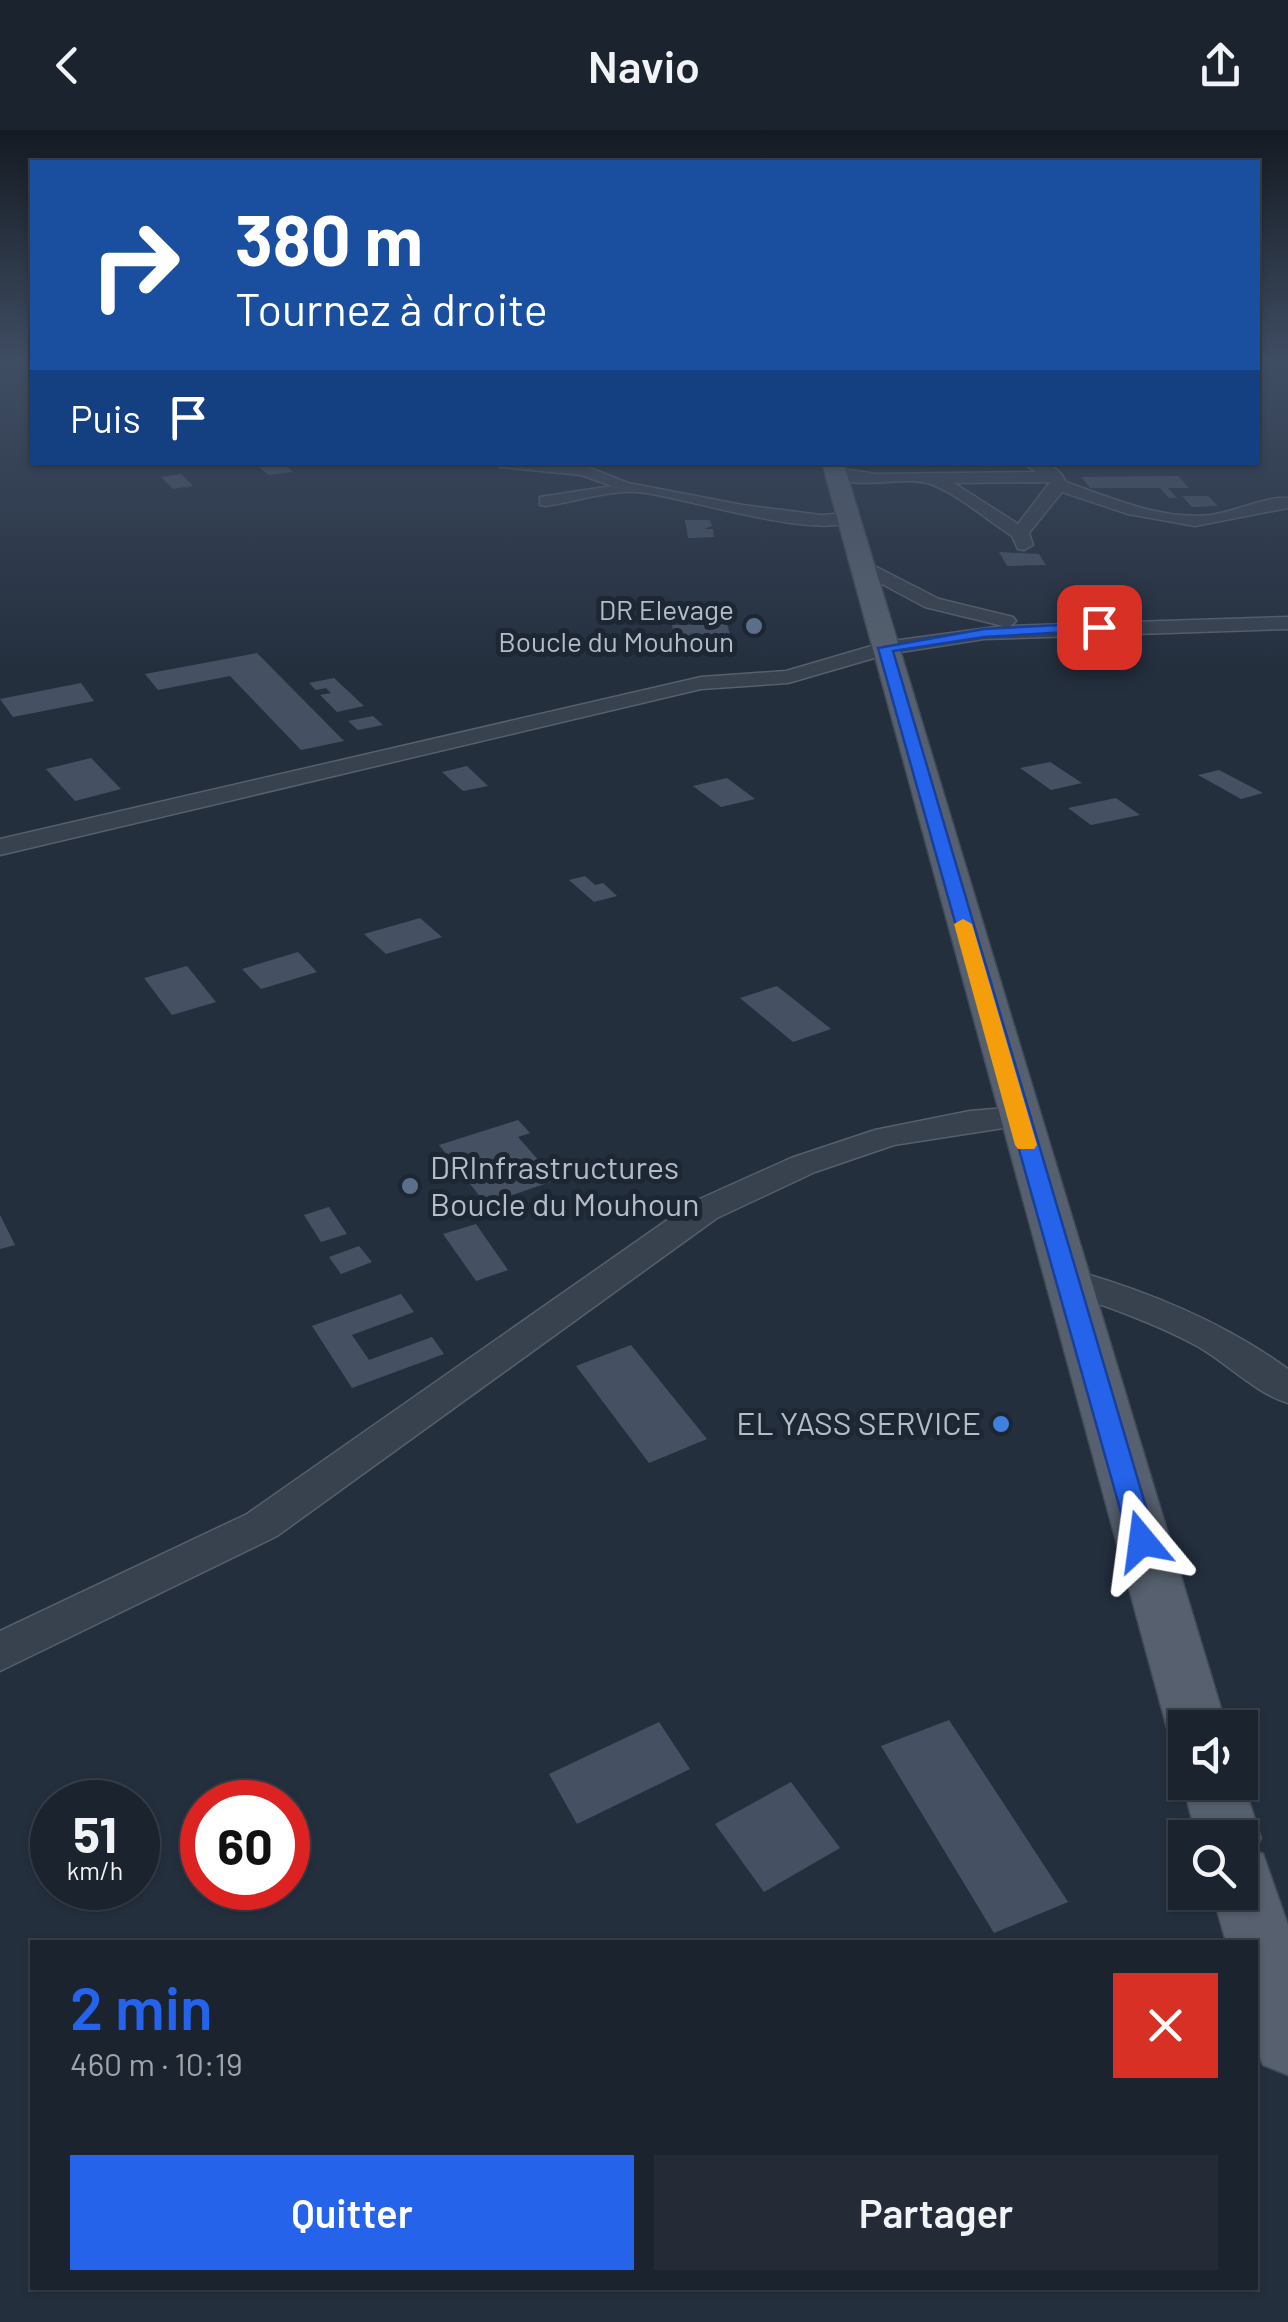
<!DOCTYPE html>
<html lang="fr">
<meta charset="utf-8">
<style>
:root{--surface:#1b232e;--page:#242b36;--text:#f1f3f6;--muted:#a0a4aa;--line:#39404a;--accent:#2563eb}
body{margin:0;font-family:Barlow,sans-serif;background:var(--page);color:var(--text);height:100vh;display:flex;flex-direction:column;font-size:38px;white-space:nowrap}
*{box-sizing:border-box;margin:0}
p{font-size:32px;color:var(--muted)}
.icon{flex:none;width:55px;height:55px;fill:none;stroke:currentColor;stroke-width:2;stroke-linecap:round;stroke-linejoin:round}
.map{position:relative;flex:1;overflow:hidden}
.drawer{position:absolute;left:30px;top:1810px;width:1228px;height:350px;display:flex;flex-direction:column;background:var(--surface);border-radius:0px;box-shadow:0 2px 8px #0004,0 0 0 2px var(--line)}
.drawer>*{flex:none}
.banner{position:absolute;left:30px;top:30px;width:1230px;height:305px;border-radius:0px;box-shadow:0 2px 8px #0004,0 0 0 2px var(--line);background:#1a4fa0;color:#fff;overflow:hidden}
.buttons{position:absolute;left:1168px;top:1580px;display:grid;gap:20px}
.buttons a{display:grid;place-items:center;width:90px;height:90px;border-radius:0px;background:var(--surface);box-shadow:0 2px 8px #0004,0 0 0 2px var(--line);font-size:50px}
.speed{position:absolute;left:30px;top:1650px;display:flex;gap:20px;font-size:50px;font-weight:700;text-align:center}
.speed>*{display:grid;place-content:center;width:130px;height:130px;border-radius:50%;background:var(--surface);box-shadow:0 2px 8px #0004,0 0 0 2px var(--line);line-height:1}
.speed small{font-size:25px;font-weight:400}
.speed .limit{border:15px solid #d22;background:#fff;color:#111}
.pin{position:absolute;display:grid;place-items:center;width:85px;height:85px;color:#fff;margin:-42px;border-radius:20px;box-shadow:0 5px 15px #0006}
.me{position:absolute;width:110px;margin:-55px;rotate:344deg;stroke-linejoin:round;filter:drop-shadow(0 0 8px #0008)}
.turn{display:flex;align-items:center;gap:35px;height:210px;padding:0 40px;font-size:45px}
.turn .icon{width:130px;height:130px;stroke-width:2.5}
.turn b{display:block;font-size:70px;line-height:85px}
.then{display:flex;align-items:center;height:95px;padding:0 40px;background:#0003;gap:20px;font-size:38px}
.round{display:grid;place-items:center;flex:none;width:105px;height:105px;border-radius:0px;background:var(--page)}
.summary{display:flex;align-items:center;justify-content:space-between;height:170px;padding:0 40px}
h1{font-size:60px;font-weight:600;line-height:75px;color:var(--accent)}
.primary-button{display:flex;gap:20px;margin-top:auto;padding:20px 40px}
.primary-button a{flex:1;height:115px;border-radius:0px;background:var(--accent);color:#fff;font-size:40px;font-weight:600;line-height:115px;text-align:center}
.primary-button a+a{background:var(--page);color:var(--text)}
header{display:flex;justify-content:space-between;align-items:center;height:130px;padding:0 40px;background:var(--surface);font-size:45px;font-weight:600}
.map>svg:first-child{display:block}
.building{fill:#455162}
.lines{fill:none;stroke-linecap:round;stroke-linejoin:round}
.minor-casing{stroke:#565f6c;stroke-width:3}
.major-casing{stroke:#414a57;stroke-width:3}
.minor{fill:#38414e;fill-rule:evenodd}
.major{fill:#56606e;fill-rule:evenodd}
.route{fill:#2563eb;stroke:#184099;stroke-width:2.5}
.slow{fill:#f59e0b}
.service-dot{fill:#5c6f8a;stroke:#1d2633;stroke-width:4}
.shop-dot{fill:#3f7fe0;stroke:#1d2633;stroke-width:4}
.labels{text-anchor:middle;stroke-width:10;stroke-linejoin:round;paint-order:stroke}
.far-poi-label{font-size:28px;fill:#b4bcc9;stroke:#1d2633;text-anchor:end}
.poi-label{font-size:32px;fill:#b4bcc9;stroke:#1d2633;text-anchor:start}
</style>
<header><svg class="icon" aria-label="back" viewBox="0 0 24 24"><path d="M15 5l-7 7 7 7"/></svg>Navio<svg class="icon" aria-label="share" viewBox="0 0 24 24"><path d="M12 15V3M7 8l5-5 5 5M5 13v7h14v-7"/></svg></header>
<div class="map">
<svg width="1288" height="2192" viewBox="0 0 1288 2192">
<rect width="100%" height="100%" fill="#242f3e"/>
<g class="building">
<path d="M 282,332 L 293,342 L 269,345 L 255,334 Z"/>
<path d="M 181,344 L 193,356 L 173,359 L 161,347 Z"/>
<path d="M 1178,346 L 1189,358 L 1168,358 L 1177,368 L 1169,368 L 1160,358 L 1090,358 L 1081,347 Z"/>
<path d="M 1182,366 L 1208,366 L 1218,376 L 1192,377 Z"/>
<path d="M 685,390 L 710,390 L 712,396 L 704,399 L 713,399 L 714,407 L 688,408 Z"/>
<path d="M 999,422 L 1039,424 L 1046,435 L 1007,436 Z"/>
<path d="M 727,494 L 733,514 L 676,516 L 672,495 Z"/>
<path d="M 257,523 L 344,611 L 301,620 L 230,546 L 158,560 L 145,544 Z"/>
<path d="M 334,548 L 364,576 L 337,582 L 320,565 L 331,563 L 326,558 L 316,560 L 309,553 Z"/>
<path d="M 81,553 L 94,571 L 13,587 L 0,569 Z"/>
<path d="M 373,586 L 383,595 L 358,600 L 348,591 Z"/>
<path d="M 91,628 L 121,659 L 75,671 L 46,639 Z"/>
<path d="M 1050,632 L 1082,653 L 1051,660 L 1020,638 Z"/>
<path d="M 467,636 L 488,656 L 463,661 L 442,642 Z"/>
<path d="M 1219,640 L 1263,663 L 1241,669 L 1198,645 Z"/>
<path d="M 727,648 L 755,669 L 721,677 L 693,656 Z"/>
<path d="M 1116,668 L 1140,685 L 1091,695 L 1068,678 Z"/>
<path d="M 585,746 L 595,755 L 603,753 L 617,766 L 594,772 L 569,750 Z"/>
<path d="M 420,788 L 442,807 L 386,824 L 364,804 Z"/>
<path d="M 298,822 L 317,842 L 261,859 L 242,839 Z"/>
<path d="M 187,836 L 216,872 L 172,885 L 144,848 Z"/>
<path d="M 777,856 L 831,899 L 793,912 L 740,868 Z"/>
<path d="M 518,990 L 530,1003 L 518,1007 L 556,1050 L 486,1074 L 439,1015 Z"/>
<path d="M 329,1077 L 347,1104 L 321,1112 L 304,1085 Z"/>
<path d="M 0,1085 L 15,1115 L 0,1119 Z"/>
<path d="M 476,1094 L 508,1140 L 476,1151 L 443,1104 Z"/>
<path d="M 359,1116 L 372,1132 L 341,1144 L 329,1127 Z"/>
<path d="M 401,1164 L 414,1182 L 352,1205 L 369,1230 L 432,1207 L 444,1224 L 352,1258 L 312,1196 Z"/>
<path d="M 631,1215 L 707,1309 L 649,1333 L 576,1236 Z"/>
<path d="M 949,1590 L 1068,1772 L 994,1803 L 881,1616 Z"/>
<path d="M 659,1592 L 690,1639 L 577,1694 L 549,1644 Z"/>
<path d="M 791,1652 L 840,1718 L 764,1762 L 715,1694 Z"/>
</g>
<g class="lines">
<g class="minor-casing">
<g id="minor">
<path d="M 492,332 L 575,332 L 628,353 L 743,375 L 821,385 L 849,383 L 858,388 C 824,414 683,366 638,362 C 609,360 574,372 546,376 L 540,375 L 540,367 L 612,356 L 581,345 L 500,337 Z"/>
<path d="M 1022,332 C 1040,332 1058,334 1066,352 C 1111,368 1161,390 1210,385 C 1233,382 1254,371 1278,368 L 1288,368 L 1288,378 L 1195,396 L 1128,384 L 1062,362 L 1029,403 L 1033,415 L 1024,420 L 1018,419 L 1012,406 C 987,390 960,366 933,355 C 904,343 855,364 827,343 L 835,338 L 876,344 L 1036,342 ZM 1050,352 L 1018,394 L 954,353 Z"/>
<path d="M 861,429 L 939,469 L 1013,487 L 1016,491 L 1010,496 L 1288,487 L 1288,499 L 984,509 L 888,524 L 788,553 L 701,559 L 0,725 L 0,709 L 701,547 L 786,541 L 885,512 L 1003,496 L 925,477 L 854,439 L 852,435 Z"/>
<path d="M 1018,977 L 1029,980 L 1034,987 L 1029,994 L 894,1015 L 815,1042 L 717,1088 L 277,1406 L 0,1541 L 0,1501 L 247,1384 L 693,1072 L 791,1028 L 875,1000 L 970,981 Z"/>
<path d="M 1066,1138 C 1145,1160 1222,1191 1288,1239 L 1288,1273 C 1255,1263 1227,1233 1197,1216 C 1151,1191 1102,1175 1053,1158 L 1048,1150 L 1053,1142 Z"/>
</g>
</g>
<g class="major-casing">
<g id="major">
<path d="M 822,332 L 843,332 L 1227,1598 L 1185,1598 L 1185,1620 L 1175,1616 L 1167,1598 Z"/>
<path d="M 1240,1643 L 1261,1708 L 1255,1721 L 1263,1724 L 1288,1795 L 1288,1945 L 1263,1935 L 1255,1916 L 1255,1812 L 1226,1812 L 1212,1762 L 1240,1762 L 1240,1708 L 1197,1708 L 1182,1652 L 1185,1645 L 1185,1652 L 1240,1652 Z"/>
</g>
</g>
<use href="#minor" class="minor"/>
<use href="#major" class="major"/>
</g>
<linearGradient id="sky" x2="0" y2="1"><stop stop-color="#141a22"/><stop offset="0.43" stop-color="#3f4d63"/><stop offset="1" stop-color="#3f4d63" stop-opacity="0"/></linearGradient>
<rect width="1288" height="539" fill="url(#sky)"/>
<path class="route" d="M 1099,493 L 1103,494 L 1103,500 L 984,507 L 893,521 L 1156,1411 L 1152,1418 L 1142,1421 L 1133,1418 L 1129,1411 L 878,518 L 984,499 Z"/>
<path class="slow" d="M 963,789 L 972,794 L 1037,1015 L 1034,1019 L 1018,1019 L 1015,1015 L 954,794 Z"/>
<g class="service-dot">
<circle cx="754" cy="496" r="10"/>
<circle cx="410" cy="1056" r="10"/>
</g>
<circle class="shop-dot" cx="1001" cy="1294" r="10"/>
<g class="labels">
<g class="far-poi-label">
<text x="734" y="490">DR Elevage<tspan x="734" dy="32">Boucle du Mouhoun</tspan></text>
</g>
<g class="poi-label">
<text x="430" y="1049">DRInfrastructures<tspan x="430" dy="37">Boucle du Mouhoun</tspan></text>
<text x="981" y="1305" text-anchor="end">EL YASS SERVICE</text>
</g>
</g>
</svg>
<div class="buttons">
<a><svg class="icon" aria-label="sound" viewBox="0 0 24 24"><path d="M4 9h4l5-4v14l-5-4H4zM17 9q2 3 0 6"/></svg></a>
<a><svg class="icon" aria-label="search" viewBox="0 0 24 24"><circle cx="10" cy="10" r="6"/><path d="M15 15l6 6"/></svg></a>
</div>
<div class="speed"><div>51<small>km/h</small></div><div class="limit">60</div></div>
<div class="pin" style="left:1099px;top:497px;background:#d93025"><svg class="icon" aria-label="arrive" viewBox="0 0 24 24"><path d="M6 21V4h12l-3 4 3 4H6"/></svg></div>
<svg class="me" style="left:1142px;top:1411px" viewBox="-20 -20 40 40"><path d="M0-17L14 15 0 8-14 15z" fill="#2563eb" stroke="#fff" stroke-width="4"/></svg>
<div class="banner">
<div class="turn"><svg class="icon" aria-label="right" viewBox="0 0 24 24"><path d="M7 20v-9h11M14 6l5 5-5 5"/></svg><div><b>380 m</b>Tournez à droite</div></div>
<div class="then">Puis<svg class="icon" aria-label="arrive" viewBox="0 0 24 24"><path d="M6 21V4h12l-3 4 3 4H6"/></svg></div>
</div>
<section class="drawer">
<div class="summary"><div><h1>2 min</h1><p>460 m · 10:19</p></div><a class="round" style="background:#d93025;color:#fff"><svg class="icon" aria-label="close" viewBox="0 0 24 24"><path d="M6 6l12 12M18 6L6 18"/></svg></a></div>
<div class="primary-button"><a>Quitter</a><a>Partager</a></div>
</section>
</div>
